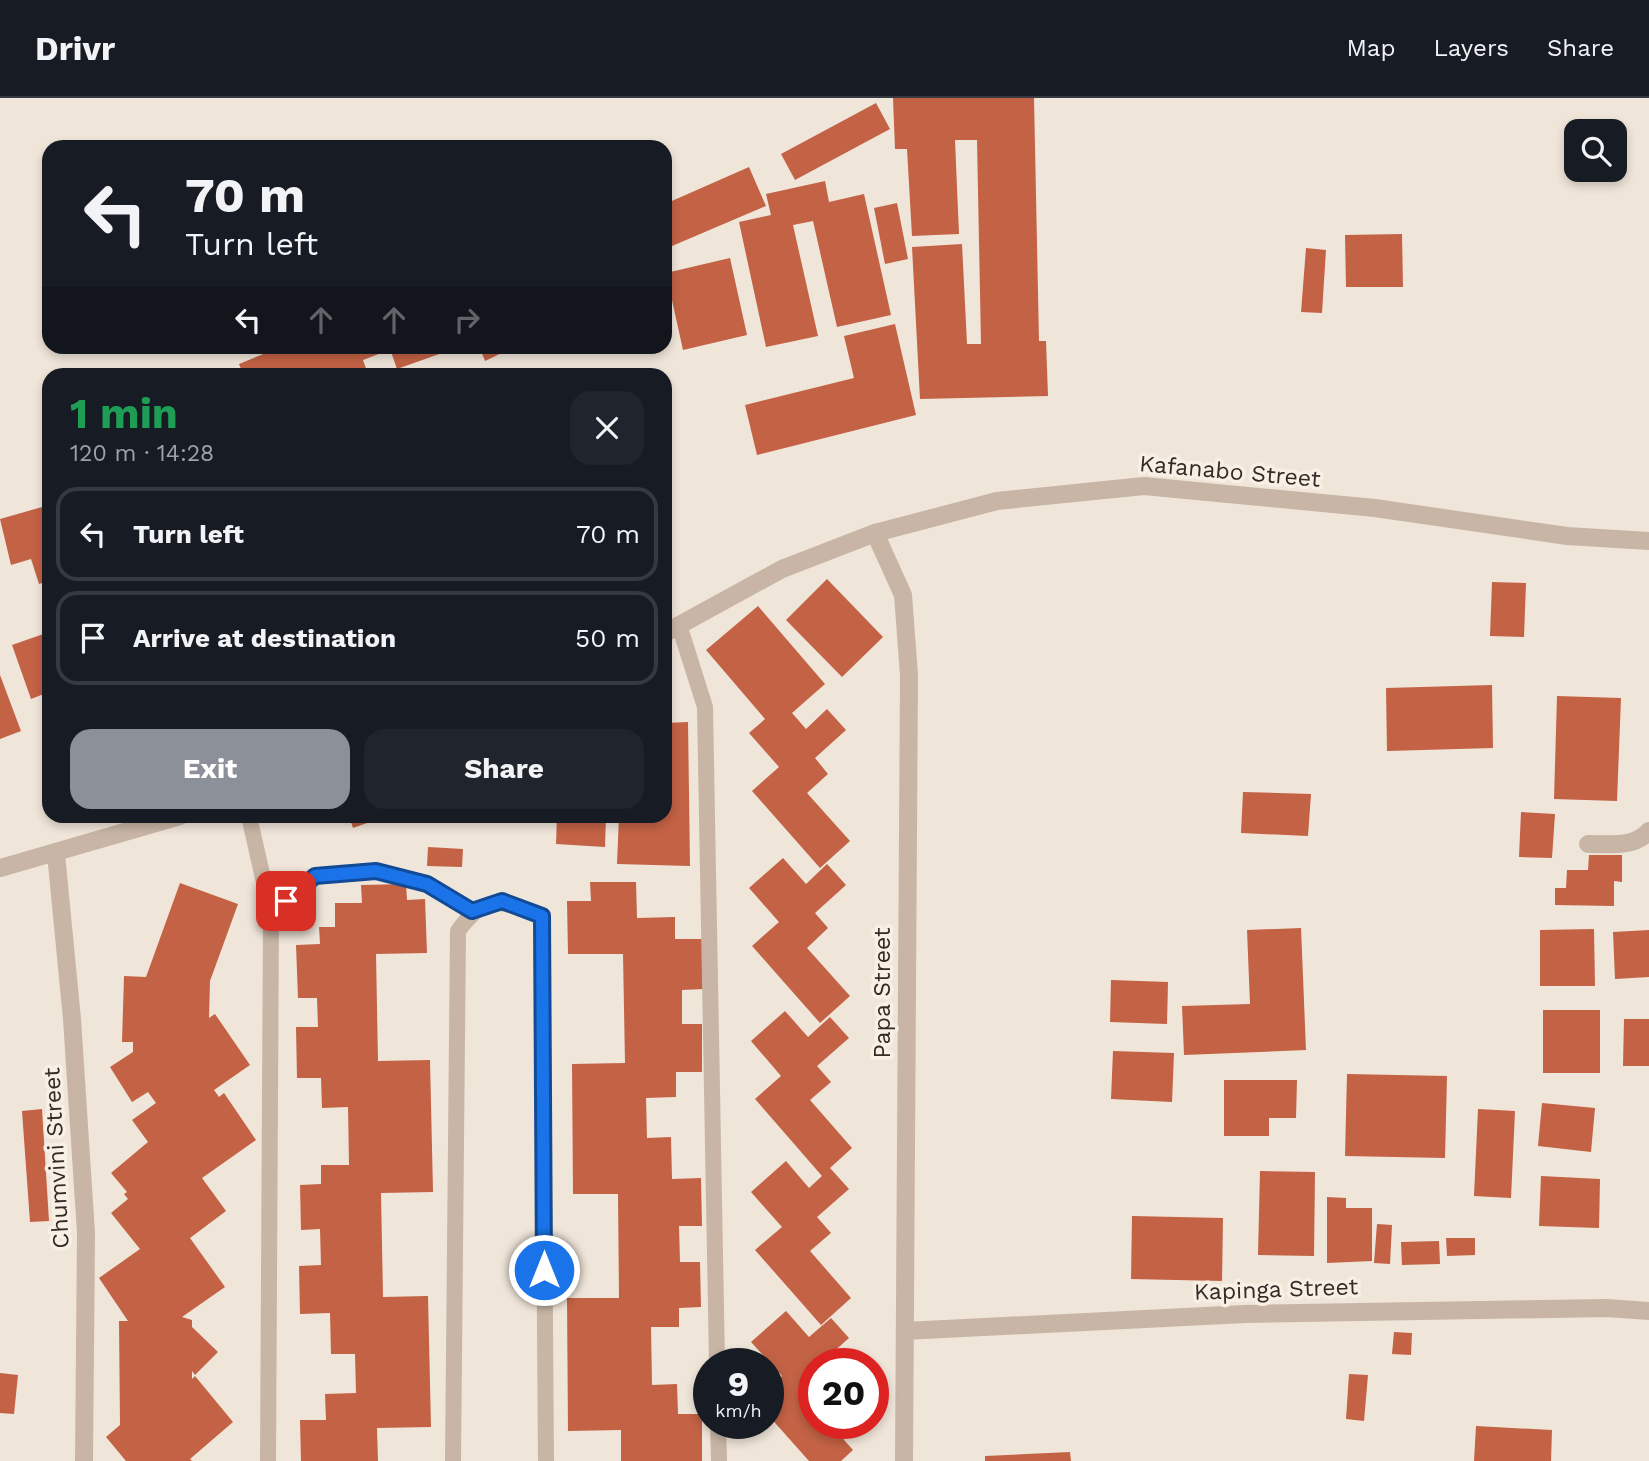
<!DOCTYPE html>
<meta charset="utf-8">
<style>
:root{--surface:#171b24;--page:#20242c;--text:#f1f3f6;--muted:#9ea1a6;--line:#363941;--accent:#8c9099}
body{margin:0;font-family:"Work Sans",sans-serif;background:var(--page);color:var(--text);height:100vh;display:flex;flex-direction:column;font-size:26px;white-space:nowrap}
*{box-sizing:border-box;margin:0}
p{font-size:23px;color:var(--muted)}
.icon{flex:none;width:38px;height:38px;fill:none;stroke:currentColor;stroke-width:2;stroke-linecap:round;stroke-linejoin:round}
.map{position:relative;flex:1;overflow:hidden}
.drawer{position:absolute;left:42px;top:270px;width:630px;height:455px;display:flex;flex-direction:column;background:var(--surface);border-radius:21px;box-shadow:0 4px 10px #0003}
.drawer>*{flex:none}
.guide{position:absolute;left:42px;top:42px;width:630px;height:214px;border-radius:21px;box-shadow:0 4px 10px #0003;background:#171b24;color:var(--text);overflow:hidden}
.buttons{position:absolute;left:1564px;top:21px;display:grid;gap:14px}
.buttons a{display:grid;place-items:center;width:63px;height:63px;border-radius:14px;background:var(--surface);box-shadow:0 4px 10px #0003;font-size:35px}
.speed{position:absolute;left:693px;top:1250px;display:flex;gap:14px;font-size:35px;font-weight:700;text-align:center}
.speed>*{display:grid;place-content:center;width:91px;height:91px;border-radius:50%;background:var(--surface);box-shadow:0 4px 10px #0003;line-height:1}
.speed small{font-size:18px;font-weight:400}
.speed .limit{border:10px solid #d22;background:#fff;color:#111}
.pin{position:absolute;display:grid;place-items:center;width:60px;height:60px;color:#fff;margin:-30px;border-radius:14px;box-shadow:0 4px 10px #0006}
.me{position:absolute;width:77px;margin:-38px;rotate:0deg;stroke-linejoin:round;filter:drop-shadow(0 0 5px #0008)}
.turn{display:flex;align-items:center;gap:24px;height:147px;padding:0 28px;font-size:32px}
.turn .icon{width:91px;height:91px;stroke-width:2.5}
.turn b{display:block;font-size:49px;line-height:60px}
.lanes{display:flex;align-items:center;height:66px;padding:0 28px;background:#0003;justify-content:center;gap:35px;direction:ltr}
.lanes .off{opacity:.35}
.round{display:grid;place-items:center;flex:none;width:74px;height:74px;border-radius:21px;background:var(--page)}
.headline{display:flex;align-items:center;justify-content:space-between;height:119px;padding:0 28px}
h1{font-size:42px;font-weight:700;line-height:52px;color:#1e9e55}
.primary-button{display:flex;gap:14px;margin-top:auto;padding:14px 28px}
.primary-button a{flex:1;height:80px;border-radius:21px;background:var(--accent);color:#fff;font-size:28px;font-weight:700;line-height:80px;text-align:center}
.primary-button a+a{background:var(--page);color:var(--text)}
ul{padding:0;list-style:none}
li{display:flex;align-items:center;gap:21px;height:94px;margin:0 14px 10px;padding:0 14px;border:4px solid var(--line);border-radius:21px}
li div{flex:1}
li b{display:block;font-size:26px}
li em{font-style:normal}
header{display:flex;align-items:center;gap:42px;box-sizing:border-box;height:98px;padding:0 35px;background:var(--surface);border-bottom:2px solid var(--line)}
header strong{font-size:33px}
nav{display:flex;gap:38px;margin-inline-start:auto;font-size:24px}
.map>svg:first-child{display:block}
.building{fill:#c36245}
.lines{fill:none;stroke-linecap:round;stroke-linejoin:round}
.service{stroke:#c8b5a5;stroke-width:16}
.minor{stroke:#c8b5a5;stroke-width:18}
.route-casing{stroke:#114b97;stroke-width:18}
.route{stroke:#1a73e8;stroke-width:12}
.labels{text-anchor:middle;stroke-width:7;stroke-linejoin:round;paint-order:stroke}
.street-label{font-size:23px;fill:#342b26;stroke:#f8efe5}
</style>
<header>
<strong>Drivr</strong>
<nav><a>Map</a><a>Layers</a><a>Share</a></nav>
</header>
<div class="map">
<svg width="1649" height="1363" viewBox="0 0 1649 1363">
<rect width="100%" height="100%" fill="#f0e5d9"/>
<g class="building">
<path d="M 893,0 L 1034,0 L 1039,243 L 1046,243 L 1048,298 L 920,301 L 912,149 L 962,146 L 967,246 L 981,246 L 977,42 L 955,42 L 959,136 L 912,138 L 907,51 L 895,51 Z"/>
<path d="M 876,5 L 890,31 L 795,82 L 781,56 Z"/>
<path d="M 749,69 L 766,108 L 665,151 L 665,106 Z"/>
<path d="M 825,83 L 829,104 L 864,96 L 891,217 L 837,229 L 813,123 L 793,127 L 818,238 L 766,249 L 739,124 L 771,117 L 766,96 Z"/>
<path d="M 897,105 L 908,161 L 885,166 L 874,110 Z"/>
<path d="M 1402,136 L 1403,189 L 1346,189 L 1345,137 Z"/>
<path d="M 1306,150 L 1326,152 L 1322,215 L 1301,214 Z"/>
<path d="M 730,160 L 747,237 L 683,252 L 666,175 Z"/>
<path d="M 895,226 L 916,317 L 757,357 L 745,307 L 854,280 L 844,238 Z"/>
<path d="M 283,248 L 382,248 L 384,254 L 363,262 L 368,276 L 243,276 L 239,266 Z"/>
<path d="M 389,248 L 459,248 L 459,249 L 397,271 Z"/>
<path d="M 479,248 L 506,248 L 508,252 L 485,263 Z"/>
<path d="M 49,407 L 49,483 L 39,486 L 31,461 L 11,467 L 0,421 Z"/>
<path d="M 827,481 L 883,539 L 842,579 L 786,522 Z"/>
<path d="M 1492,484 L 1526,485 L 1524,539 L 1490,538 Z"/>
<path d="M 758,508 L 825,586 L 792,615 L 806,631 L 827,611 L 846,632 L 815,660 L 828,676 L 807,695 L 850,743 L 820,770 L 752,693 L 779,669 L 749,635 L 765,621 L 706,552 Z"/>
<path d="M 49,534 L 49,594 L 31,601 L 12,547 Z"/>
<path d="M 0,577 L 21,633 L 0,641 Z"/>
<path d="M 1492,587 L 1493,650 L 1387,653 L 1386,590 Z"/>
<path d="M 1557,598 L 1621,600 L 1617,703 L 1554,701 Z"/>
<path d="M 688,624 L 690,768 L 617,766 L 619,718 L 665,718 L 665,625 Z"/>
<path d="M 1243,694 L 1311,696 L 1308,738 L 1241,735 Z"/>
<path d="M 1521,714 L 1555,716 L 1552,760 L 1519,759 Z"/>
<path d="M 349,718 L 387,718 L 353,730 Z"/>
<path d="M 557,718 L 606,718 L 605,749 L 556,746 Z"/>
<path d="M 428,749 L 463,751 L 462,769 L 427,768 Z"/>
<path d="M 1589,757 L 1622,757 L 1622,784 L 1614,783 L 1614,808 L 1555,807 L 1555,790 L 1566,790 L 1567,772 L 1588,772 Z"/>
<path d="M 783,760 L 806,786 L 827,766 L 846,787 L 815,815 L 828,830 L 807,850 L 850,898 L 820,925 L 752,848 L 779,824 L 749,790 Z"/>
<path d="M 590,784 L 636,784 L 637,820 L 675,819 L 675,841 L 703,841 L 704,891 L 682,892 L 682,926 L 702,926 L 702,974 L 676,974 L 676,999 L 646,1000 L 647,1040 L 671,1039 L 672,1081 L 701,1080 L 702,1128 L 679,1128 L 680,1164 L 700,1164 L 701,1209 L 679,1210 L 679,1229 L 651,1229 L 652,1287 L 677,1286 L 678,1316 L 702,1316 L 702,1363 L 621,1363 L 621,1332 L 568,1333 L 567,1200 L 619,1200 L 618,1096 L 573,1096 L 572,966 L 625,965 L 623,856 L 568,856 L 567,803 L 591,803 Z"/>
<path d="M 180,785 L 238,806 L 210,883 L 209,920 L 215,916 L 250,967 L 214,992 L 219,999 L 224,995 L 256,1042 L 202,1080 L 226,1113 L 190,1140 L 225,1189 L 182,1219 L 192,1222 L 192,1229 L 218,1254 L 195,1277 L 192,1273 L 192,1281 L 195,1278 L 233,1324 L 190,1361 L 192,1363 L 126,1363 L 106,1339 L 120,1327 L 119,1223 L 128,1223 L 99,1180 L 140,1151 L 111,1115 L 128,1101 L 124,1096 L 127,1094 L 111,1075 L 148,1044 L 132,1022 L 156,1005 L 148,994 L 132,1004 L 110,969 L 133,954 L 133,944 L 122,944 L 124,878 L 146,879 Z"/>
<path d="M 406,786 L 407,802 L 425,801 L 427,855 L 376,856 L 378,963 L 430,962 L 433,1094 L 381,1095 L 383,1199 L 428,1198 L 431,1329 L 377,1330 L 378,1363 L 301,1363 L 300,1322 L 326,1322 L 325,1296 L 356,1295 L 355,1256 L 331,1256 L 330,1215 L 300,1216 L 299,1168 L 321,1167 L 320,1131 L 301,1132 L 300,1087 L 321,1086 L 321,1067 L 349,1067 L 348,1009 L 322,1010 L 321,980 L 297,980 L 296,929 L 318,929 L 317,900 L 298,900 L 296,847 L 320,846 L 319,829 L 335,829 L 335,805 L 362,805 L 361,787 Z"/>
<path d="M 1301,830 L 1306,952 L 1184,957 L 1182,908 L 1250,906 L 1247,832 Z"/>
<path d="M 1594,831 L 1595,888 L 1540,888 L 1540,832 Z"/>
<path d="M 1649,832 L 1649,879 L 1615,881 L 1613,834 Z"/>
<path d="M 1111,882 L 1168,884 L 1167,926 L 1110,924 Z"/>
<rect x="1543" y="912" width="57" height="63"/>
<path d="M 785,913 L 808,939 L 830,919 L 849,940 L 817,968 L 831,984 L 810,1002 L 852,1050 L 830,1070 L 849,1091 L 817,1119 L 831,1135 L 810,1153 L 851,1200 L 821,1227 L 755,1152 L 782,1129 L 751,1094 L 786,1063 L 809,1090 L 822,1078 L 755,1001 L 781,978 L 751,943 Z"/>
<path d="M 1624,921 L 1649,921 L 1649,968 L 1623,968 Z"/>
<path d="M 1113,953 L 1174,955 L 1172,1004 L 1111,1001 Z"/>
<path d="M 1347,976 L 1447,978 L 1445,1060 L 1345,1058 Z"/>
<path d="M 1224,982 L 1297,982 L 1296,1020 L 1269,1020 L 1269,1038 L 1224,1038 Z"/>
<path d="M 1542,1005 L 1595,1010 L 1591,1054 L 1538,1048 Z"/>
<path d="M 42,1011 L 49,1123 L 30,1124 L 22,1013 Z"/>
<path d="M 1478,1011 L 1515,1013 L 1511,1100 L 1474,1098 Z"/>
<path d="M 1260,1073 L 1315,1074 L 1314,1158 L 1258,1157 Z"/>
<path d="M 1541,1078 L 1600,1081 L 1599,1130 L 1539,1128 Z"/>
<path d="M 1327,1099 L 1346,1100 L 1346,1110 L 1372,1110 L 1372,1163 L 1327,1165 Z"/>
<path d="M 1132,1118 L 1223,1120 L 1222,1183 L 1131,1181 Z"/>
<path d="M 1377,1126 L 1392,1127 L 1390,1166 L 1374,1165 Z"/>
<path d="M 1446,1140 L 1475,1140 L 1475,1157 L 1447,1158 Z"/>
<path d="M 1439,1143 L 1440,1166 L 1402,1167 L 1401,1144 Z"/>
<path d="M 786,1213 L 809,1239 L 831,1220 L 849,1240 L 821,1265 L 814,1265 L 814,1300 L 810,1303 L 814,1308 L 814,1325 L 829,1325 L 853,1352 L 841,1363 L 809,1363 L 768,1317 L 768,1290 L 782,1278 L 751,1244 Z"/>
<path d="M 1394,1234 L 1412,1235 L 1411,1257 L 1392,1256 Z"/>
<path d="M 0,1275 L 18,1277 L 14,1316 L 0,1315 Z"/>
<path d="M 1349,1276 L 1368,1277 L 1364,1323 L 1346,1321 Z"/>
<path d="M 1476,1328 L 1552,1332 L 1551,1363 L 1474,1363 Z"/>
<path d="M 1070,1354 L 1071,1363 L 985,1363 L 985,1358 Z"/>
</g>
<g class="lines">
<g class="service">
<path d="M 680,530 L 705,609 L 717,1265"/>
<path d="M 249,718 L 271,816 L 268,1363"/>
<path d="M 271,816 L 315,778 L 376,773 L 427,786 L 472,813"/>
<path d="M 718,1325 L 719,1363"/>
<path d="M 453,1363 L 458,833 C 486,794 502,803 542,818 L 546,1363"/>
</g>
<g class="minor">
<path d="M 875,435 L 903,497 L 909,577 L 904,1363"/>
<path d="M 665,535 L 782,471 L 875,435 L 997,403 L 1144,388 L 1375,410 L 1567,438 L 1649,443"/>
<path d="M 1588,746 C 1609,746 1634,750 1649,733"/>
<path d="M 56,756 L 72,921 L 86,1135 L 84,1363"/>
<path d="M 0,770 L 180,718"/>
<path d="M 905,1233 L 1245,1216 L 1607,1210 L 1649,1213"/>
</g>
</g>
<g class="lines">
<g class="route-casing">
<path id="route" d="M 286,803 L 315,778 L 376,773 L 427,786 L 472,813 L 502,803 L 542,818 L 544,1172"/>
</g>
<use href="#route" class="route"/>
</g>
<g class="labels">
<g class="street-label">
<text transform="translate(1230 373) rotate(5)" y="8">Kafanabo Street</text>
<text transform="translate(882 895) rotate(-90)" y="8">Papa Street</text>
<text transform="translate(56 1060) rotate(-93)" y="8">Chumvini Street</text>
<text transform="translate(1276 1191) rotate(-2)" y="8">Kapinga Street</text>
</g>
</g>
</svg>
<div class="buttons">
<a><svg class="icon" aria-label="search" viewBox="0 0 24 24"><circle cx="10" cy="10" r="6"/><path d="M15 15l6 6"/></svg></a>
</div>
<div class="speed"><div>9<small>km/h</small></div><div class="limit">20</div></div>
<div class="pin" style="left:286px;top:803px;background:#d93025"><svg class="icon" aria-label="arrive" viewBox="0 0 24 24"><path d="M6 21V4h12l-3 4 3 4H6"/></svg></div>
<svg class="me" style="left:544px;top:1172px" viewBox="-20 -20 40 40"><circle r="17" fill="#1a73e8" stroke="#fff" stroke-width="3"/><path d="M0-11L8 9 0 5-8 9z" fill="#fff"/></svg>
<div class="guide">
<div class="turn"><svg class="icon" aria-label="left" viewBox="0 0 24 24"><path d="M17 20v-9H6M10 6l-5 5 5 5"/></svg><div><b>70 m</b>Turn left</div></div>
<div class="lanes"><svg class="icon" aria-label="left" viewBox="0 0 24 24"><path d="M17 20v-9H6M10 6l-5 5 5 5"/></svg><svg class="icon off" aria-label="ahead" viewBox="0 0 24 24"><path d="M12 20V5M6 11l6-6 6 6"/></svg><svg class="icon off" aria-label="ahead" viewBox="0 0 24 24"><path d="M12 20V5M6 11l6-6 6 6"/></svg><svg class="icon off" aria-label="right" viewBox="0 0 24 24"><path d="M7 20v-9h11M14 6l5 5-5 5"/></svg></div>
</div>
<section class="drawer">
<div class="headline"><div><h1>1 min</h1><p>120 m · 14:28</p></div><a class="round"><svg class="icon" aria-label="close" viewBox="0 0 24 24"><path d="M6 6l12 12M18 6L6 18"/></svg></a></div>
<ul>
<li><svg class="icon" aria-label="left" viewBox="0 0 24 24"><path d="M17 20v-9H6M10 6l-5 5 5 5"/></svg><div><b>Turn left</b></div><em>70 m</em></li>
<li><svg class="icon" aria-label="arrive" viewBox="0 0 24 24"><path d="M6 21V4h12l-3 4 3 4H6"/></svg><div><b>Arrive at destination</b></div><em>50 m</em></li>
</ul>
<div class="primary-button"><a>Exit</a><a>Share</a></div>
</section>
</div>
